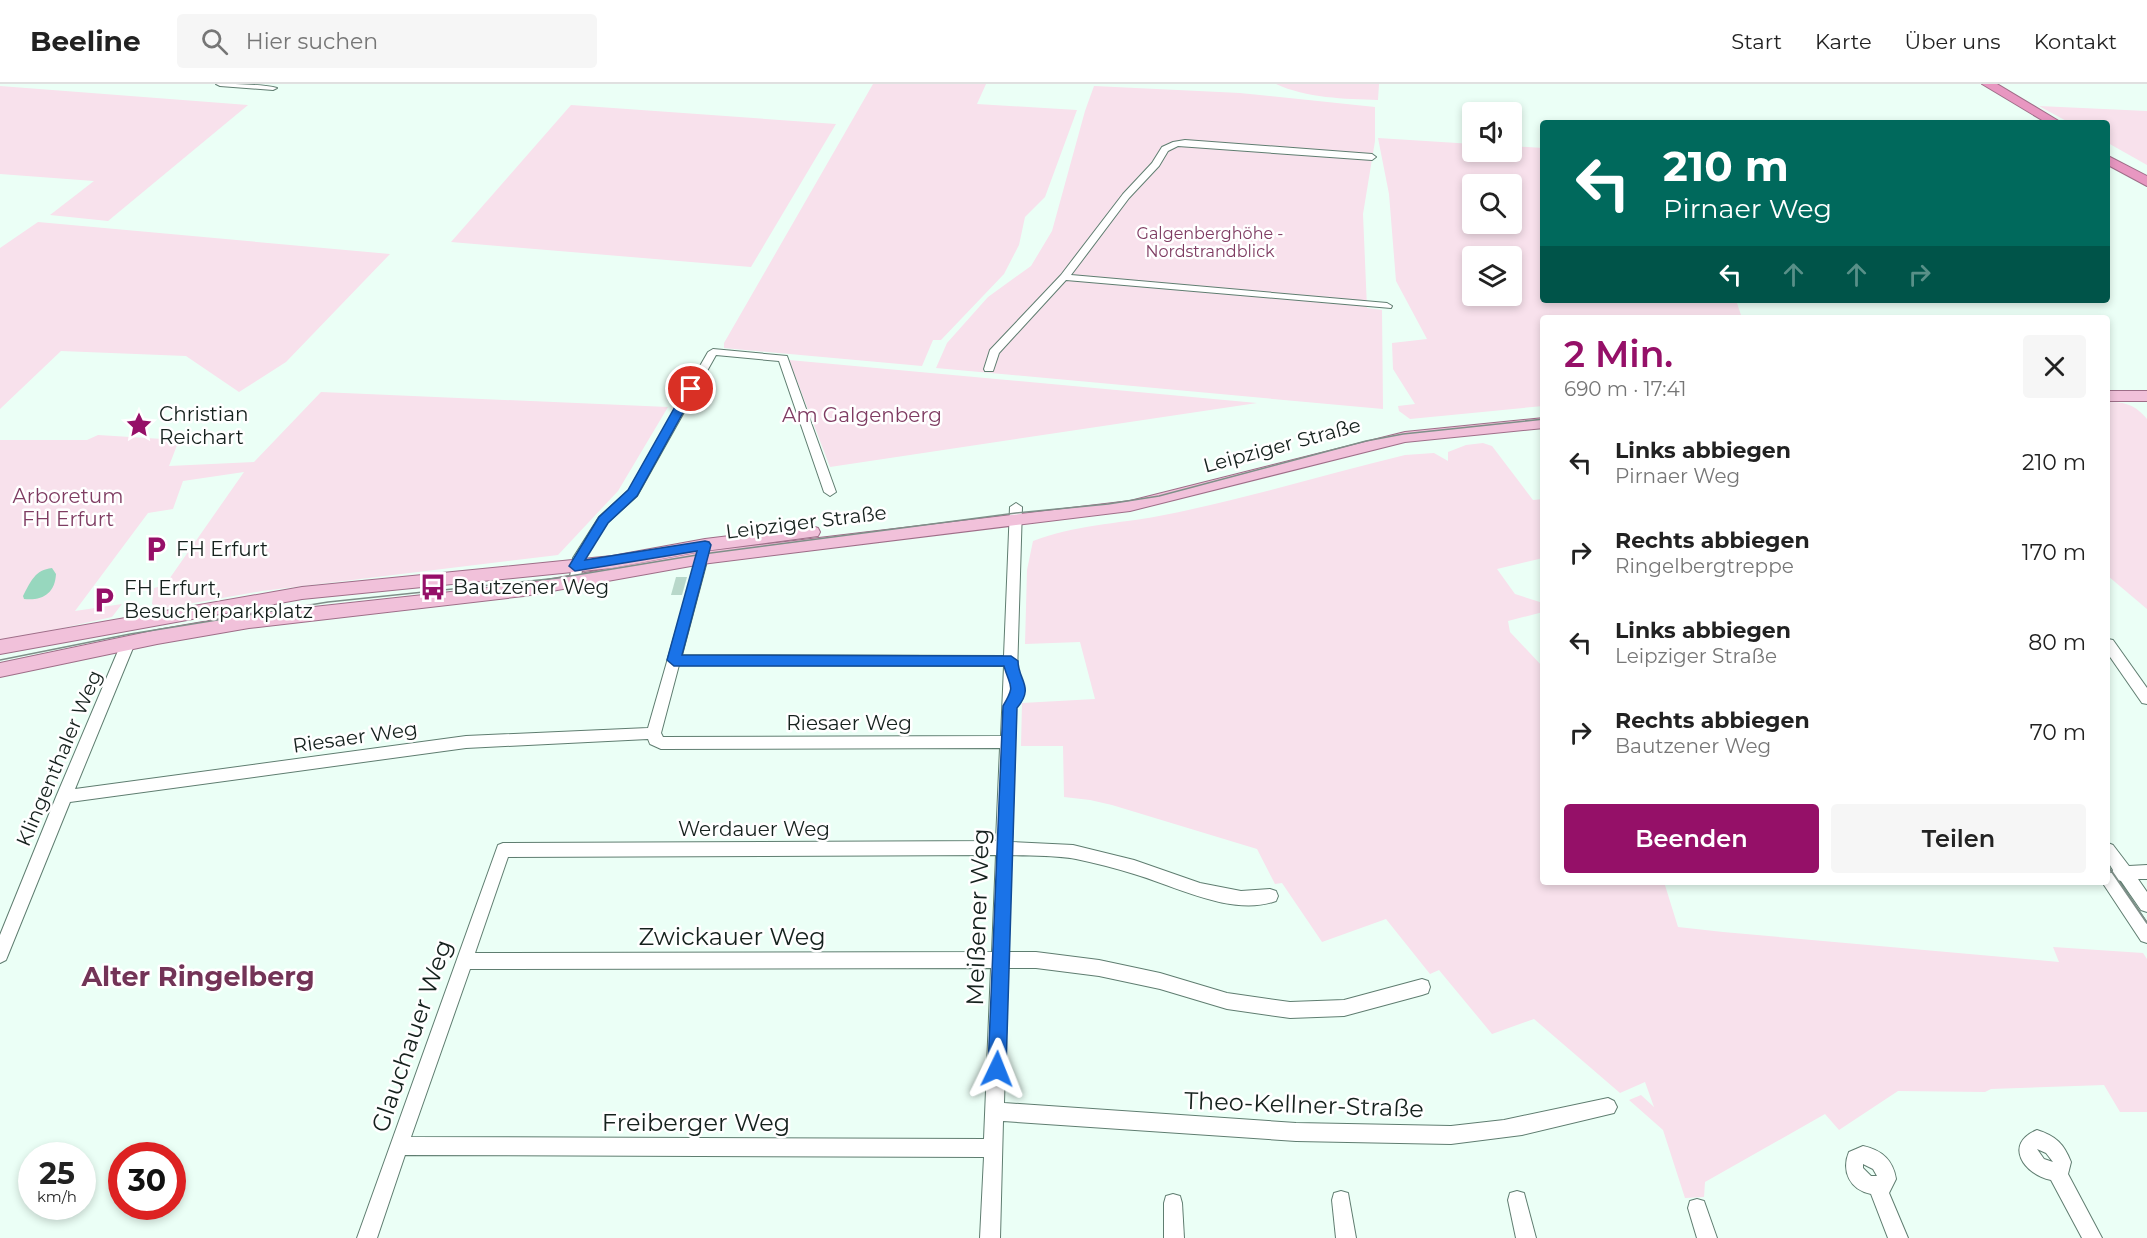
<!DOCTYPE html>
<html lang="de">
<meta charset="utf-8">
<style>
:root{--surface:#fff;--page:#f6f6f6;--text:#222;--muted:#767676;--line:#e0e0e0;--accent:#951068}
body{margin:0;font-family:Montserrat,sans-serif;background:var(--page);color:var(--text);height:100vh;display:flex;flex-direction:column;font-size:22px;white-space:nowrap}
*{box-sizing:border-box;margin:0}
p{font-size:20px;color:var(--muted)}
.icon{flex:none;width:33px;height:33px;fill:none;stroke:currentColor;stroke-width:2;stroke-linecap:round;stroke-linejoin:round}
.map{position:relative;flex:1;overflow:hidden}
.drawer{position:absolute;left:1540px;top:231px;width:570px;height:570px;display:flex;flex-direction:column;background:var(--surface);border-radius:6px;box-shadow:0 3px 9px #0003}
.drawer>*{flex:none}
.banner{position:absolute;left:1540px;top:36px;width:570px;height:183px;border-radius:6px;box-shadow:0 3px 9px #0003;background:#00695c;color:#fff;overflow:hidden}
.buttons{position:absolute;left:1462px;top:18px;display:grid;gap:12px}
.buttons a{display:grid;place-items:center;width:60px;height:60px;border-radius:6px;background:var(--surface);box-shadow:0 3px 9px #0003;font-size:30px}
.speed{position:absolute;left:18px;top:1058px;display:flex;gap:12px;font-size:30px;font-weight:700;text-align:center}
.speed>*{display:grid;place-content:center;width:78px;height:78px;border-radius:50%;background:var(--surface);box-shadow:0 3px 9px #0003;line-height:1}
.speed small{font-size:15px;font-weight:400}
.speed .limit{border:9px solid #d22;background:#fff;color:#111}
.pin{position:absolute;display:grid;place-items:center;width:51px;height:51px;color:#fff;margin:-26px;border:3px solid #fff;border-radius:50%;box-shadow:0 2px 6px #0007}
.me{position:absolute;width:66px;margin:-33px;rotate:2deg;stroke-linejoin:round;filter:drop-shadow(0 0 4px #0008)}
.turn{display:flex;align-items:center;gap:21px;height:126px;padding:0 24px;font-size:27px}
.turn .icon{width:78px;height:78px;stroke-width:2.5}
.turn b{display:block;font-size:42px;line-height:51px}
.lanes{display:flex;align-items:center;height:57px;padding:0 24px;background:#0003;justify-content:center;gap:30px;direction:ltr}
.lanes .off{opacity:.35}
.round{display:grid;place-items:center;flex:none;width:63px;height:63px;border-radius:6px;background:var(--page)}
.head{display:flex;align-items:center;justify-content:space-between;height:102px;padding:0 24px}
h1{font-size:36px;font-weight:600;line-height:45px;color:var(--accent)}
.cta{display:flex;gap:12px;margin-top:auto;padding:12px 24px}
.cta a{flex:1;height:69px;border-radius:6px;background:var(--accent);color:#fff;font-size:24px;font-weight:600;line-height:69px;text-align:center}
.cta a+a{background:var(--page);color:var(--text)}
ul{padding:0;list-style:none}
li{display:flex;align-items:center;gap:18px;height:90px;padding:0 24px}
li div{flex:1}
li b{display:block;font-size:22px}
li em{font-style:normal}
header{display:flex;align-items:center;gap:36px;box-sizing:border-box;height:84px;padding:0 30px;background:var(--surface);border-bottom:2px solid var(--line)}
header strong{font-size:28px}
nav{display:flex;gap:33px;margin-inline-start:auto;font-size:21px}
.search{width:420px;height:54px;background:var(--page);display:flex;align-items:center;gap:15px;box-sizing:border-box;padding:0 21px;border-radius:6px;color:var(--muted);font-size:22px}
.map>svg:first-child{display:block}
.green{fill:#f8e1ec;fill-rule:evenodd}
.water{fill:#97d7be}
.building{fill:#b8d8ca}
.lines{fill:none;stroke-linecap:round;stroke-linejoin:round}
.minor-casing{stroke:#5f7d70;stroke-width:2}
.major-casing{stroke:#9e6e88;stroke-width:2}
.highway-casing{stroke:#9e6e88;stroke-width:2}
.minor{fill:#fff;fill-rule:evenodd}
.major{fill:#f1c1da;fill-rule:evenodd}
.highway{fill:#e897c1;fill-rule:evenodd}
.tram-far1{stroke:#7f8f89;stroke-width:1.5}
.tram{stroke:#7f8f89;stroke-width:2}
.route{fill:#1a73e8;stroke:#114b97;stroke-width:1.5}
.labels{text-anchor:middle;stroke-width:5;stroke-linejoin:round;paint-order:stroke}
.far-park-label{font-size:16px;fill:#7f3c62;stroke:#fff}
.poi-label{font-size:20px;fill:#15211d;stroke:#fff;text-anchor:start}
.park-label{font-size:20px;fill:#7f3c62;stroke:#fff}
.street-label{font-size:20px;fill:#15211d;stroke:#fff}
.near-street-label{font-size:24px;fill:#15211d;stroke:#fff}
.near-quarter-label{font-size:27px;font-weight:bold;fill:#733457;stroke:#fff}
</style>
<header>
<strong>Beeline</strong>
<div class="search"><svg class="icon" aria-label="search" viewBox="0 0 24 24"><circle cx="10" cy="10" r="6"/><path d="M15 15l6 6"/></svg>Hier suchen</div>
<nav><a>Start</a><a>Karte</a><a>Über uns</a><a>Kontakt</a></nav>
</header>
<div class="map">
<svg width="2147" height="1154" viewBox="0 0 2147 1154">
<rect width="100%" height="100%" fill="#ebfff6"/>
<g class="green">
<path d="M 873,0 L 986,0 L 977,20 L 1077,26 L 1045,113 L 1025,133 L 1019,161 L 1004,190 L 941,256 L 933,256 L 922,282 L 724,264 L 724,259 Z"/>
<path d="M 1276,0 L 1379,0 L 1378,16 C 1345,15 1306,14 1276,0 Z"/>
<path d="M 0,2 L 248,21 L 108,137 L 50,131 L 94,97 L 0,90 Z"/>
<path d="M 1094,2 L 1240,9 L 1375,23 L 1375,57 L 1363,130 L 1367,224 L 1382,226 L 1383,325 L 936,284 L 947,259 L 988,213 L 1031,182 L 1052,147 L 1085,27 Z"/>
<path d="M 571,21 L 836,40 L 751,183 L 451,158 Z"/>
<path d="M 2039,22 L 2147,27 L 2147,81 L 2108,59 L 2108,39 L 2070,39 Z"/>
<path d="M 1378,54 L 1473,60 L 1473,68 L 1512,68 L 1512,62 L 1543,64 L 1544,216 L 1736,216 L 1742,234 L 1544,234 L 1543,322 L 1410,335 L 1399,327 L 1398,322 L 1415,320 L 1393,285 L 1392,259 L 1427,255 L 1396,197 L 1389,110 ZM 1473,100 L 1512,100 L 1512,140 L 1473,140 ZM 1473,172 L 1512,172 L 1512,212 L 1473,212 Z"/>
<path d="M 38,138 L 390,170 L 286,278 L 239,308 L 186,272 L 61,267 L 0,325 L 0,164 Z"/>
<path d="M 789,276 L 1257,319 L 830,383 Z"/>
<path d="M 321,308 L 668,323 L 618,407 L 558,471 L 262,507 L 160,525 L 152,520 L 154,504 L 165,501 L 244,388 L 183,397 L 173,425 L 148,429 L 75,527 L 122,520 L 112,533 L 0,558 L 0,356 L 87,356 L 98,351 L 179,356 L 169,382 L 254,378 Z"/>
<path d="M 2108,318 C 2126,318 2135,321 2147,335 L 2147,525 L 2108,492 Z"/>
<path d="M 1483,359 L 1492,362 L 1533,416 L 1543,415 L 1543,474 L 1497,485 L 1515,510 L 1543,519 L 1543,528 L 1508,537 L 1510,548 L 1543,583 L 1544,798 L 1664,798 L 1678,843 L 1723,848 L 2059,878 L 2053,863 L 2143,869 L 2147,875 L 2147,1028 L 2120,1028 L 2104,1001 L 1991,1005 L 1985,1008 L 1898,1007 L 1839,1046 L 1825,1030 L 1705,1098 L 1704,1113 L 1685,1114 L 1663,1046 L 1629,1016 L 1641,1011 L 1654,1023 L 1645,998 L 1620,1009 L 1534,935 L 1492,950 L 1439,886 L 1430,890 L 1386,835 L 1322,858 L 1282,799 L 1275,800 L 1257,765 L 1112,721 L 1090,716 L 1064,713 L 1063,662 L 1021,662 L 1022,619 L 1095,615 L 1080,558 L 1025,560 L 1027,486 L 1033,457 C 1074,441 1117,440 1159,432 C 1242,416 1323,391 1405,371 L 1434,369 L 1448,377 L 1448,368 L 1466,361 Z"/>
</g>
<path class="water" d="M 52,484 L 56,490 C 55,509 43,517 24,515 L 23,512 C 31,497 35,486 52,484 Z"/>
<path class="building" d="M 676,493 L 687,493 L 682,511 L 671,511 Z"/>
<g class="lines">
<g class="minor-casing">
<g id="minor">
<path d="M 216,0 C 234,0 262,0 277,4 L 273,6 L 220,2 Z"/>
<path d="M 1185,56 L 1372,70 L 1376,73 L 1372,76 L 1178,62 L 1168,67 L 1159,82 L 1129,114 L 1071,191 L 1387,219 L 1392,222 L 1391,224 L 1066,196 L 999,269 L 993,287 L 985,287 L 984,285 L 990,266 L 1061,191 L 1123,110 L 1152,79 L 1162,63 L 1173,58 Z"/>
<path d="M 713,265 L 787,272 L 836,408 L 830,412 L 824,408 L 779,277 L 716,271 L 637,412 L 607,439 L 583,477 L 580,502 L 570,502 L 569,499 L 573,474 L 599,433 L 629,406 L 708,268 Z"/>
<path d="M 1016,419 L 1022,423 L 1012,758 L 1073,761 L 1134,776 L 1200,799 L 1241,807 L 1270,805 L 1276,807 L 1278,812 L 1276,817 C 1232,833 1175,802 1134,790 C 1115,784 1095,779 1076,775 C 1055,771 1032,772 1011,771 L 1008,868 L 1036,868 L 1099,876 L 1160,889 L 1227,909 L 1290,918 L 1344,916 L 1422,895 L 1428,897 L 1430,903 L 1428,909 L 1422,911 L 1344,932 L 1290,934 L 1227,925 L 1160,905 L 1099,892 L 1036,884 L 1008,884 L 1004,1019 L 1296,1039 L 1451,1042 L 1504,1036 L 1608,1014 L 1614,1017 L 1617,1023 L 1614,1029 L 1522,1051 L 1451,1060 L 1296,1057 L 1003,1037 L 1000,1154 L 980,1154 L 984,1073 L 405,1071 L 377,1154 L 357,1154 L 498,761 L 503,759 L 996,757 L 1000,664 L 661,665 L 650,660 L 648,655 L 466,664 L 70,718 L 8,871 L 6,876 L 0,879 L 0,851 L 56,713 L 123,555 L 133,555 L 135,559 L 75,705 L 466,652 L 648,644 L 701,459 L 705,458 L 711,462 L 682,571 L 1004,572 L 1010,423 ZM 679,581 L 1004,582 L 1001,652 L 663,653 L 661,649 ZM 996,771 L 992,868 L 475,869 L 508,773 ZM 991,884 L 984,1055 L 411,1053 L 470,885 Z"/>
<path d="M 2108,555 L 2113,556 L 2147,604 L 2147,620 L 2142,619 L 2108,570 Z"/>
<path d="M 2108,759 L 2113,761 L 2129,782 L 2147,781 L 2147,795 L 2138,795 L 2147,808 L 2147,828 L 2141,826 L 2121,797 L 2118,796 L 2147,839 L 2147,859 L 2141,857 L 2102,798 L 2108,798 L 2108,788 L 2112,789 L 2113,786 L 2108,778 Z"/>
<path d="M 2037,1046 C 2056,1052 2064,1060 2071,1078 L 2068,1090 L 2102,1154 L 2082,1154 L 2051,1096 C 2024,1091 2003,1060 2037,1046 ZM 2037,1065 L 2046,1069 L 2053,1078 L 2044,1075 Z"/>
<path d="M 1863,1062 C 1882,1066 1893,1076 1896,1095 L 1889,1109 L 1908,1154 L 1888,1154 L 1871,1110 C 1850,1106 1841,1087 1849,1068 ZM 1863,1080 L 1873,1085 L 1877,1092 L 1871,1092 L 1863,1084 Z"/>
<path d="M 1341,1107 L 1348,1109 L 1356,1154 L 1336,1154 L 1332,1116 L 1334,1109 Z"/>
<path d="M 1517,1107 L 1524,1109 L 1536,1154 L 1516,1154 L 1508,1116 L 1510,1109 Z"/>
<path d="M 1173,1110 L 1180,1112 L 1182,1119 L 1184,1154 L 1164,1154 L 1164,1119 L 1166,1112 Z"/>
<path d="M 1697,1115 L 1704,1117 L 1717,1154 L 1697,1154 L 1688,1124 L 1690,1117 Z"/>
</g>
</g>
<g class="major-casing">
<g id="major">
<rect x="2108" y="307" width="39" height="10"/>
<path d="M 1544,334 L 1544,344 L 1405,358 L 1130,427 L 702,480 L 524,512 L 249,544 L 157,560 L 0,593 L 0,579 L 157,546 L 249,530 L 524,500 L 702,468 L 1130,417 L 1405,348 Z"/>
<path d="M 812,442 L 818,444 L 820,448 L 818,452 L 705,467 L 612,484 L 302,515 L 0,570 L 0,556 L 302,503 L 612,472 L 705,455 Z"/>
</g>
</g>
<g class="highway-casing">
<g id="highway">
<path d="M 1982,0 L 1997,0 L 2062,39 L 2047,39 Z"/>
<path d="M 2108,72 L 2147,92 L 2147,102 L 2108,81 Z"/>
</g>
</g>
<use href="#minor" class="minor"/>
<use href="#major" class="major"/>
<use href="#highway" class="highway"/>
<path class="tram-far1" d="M 0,576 L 130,550 L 328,518 L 558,494 L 703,470 L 1016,429 L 1108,420 L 1159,412 L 1366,357 L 1403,350 L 1544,335"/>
<path class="tram" d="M 2108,782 L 2147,839"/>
</g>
<path class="route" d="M 691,302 L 696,305 L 637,412 L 608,439 L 585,476 L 705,457 L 709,458 L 711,461 L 682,571 L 1011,572 L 1018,577 C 1018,596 1035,603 1017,624 L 1006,985 L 1003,991 L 997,993 L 991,991 L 988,985 L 1003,622 C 1016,600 1010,604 1004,582 L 674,582 L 667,576 L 697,467 L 575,487 L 569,482 L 599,433 L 628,406 L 685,305 Z"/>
<defs>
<g id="sight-bare" transform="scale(2.07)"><path d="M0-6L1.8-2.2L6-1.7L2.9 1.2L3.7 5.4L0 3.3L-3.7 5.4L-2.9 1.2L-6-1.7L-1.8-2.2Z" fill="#951068" stroke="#fff" stroke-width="2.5" paint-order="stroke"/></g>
<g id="parking-bare" transform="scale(2.07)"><path d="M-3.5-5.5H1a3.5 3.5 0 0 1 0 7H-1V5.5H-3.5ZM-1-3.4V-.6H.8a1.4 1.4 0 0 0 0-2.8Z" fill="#951068" stroke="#fff" stroke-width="2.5" paint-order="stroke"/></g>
<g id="bus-bare" transform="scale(2.07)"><path d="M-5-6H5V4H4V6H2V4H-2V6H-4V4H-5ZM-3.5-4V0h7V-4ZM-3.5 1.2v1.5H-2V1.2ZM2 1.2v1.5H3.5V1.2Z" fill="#951068" stroke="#fff" stroke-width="2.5" paint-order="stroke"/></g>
</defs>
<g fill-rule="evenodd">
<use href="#sight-bare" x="139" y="341"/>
<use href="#parking-bare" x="156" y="465"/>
<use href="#bus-bare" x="433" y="503"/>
<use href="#parking-bare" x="104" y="516"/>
</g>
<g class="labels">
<g class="far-park-label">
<text x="1210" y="155">Galgenberghöhe -<tspan x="1210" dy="18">Nordstrandblick</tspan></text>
</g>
<g class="poi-label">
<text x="159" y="337">Christian<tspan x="159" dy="23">Reichart</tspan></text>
<text x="176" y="472">FH Erfurt</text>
<text x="453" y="510">Bautzener Weg</text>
<text x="124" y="511">FH Erfurt,<tspan x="124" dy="23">Besucherparkplatz</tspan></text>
</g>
<g class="park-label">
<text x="862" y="338">Am Galgenberg</text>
<text x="68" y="419">Arboretum<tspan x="68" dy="23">FH Erfurt</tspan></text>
</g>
<g class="street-label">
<text transform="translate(1282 361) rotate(-15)" y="7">Leipziger Straße</text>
<text transform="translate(806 438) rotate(-7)" y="7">Leipziger Straße</text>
<text x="849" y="646">Riesaer Weg</text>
<text transform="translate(355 653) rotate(-8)" y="7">Riesaer Weg</text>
<text transform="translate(59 674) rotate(-67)" y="7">Klingenthaler Weg</text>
<text x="754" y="752">Werdauer Weg</text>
</g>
<g class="near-street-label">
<text transform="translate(978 833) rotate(-88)" y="8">Meißener Weg</text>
<text x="732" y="861">Zwickauer Weg</text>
<text transform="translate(412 952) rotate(-71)" y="8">Glauchauer Weg</text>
<text transform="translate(1304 1021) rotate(2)" y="8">Theo-Kellner-Straße</text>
<text x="696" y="1047">Freiberger Weg</text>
</g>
<g class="near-quarter-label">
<text x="198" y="902">Alter Ringelberg</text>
</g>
</g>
</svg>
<div class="buttons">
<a><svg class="icon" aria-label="sound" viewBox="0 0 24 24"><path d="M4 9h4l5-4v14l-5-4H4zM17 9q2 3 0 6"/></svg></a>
<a><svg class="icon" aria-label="search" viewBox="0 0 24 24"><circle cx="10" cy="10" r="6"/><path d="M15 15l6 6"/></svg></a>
<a><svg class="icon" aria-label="layers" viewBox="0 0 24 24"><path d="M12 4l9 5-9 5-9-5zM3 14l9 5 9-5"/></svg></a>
</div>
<div class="speed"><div>25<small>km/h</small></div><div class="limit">30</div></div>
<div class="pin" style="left:691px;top:305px;background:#d93025"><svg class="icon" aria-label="arrive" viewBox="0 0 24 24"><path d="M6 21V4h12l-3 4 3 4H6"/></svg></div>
<svg class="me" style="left:997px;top:985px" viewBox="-20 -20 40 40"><path d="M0-17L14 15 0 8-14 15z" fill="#1a73e8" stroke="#fff" stroke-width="4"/></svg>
<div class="banner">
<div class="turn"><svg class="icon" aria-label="left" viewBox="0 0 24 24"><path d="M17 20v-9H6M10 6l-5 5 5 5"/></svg><div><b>210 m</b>Pirnaer Weg</div></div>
<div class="lanes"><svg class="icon" aria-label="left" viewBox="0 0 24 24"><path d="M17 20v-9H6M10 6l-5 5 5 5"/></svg><svg class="icon off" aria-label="ahead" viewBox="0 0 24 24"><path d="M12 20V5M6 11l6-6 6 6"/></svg><svg class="icon off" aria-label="ahead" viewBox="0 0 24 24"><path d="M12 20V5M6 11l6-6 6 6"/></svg><svg class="icon off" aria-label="right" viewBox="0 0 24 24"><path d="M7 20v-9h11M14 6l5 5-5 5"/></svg></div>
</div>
<section class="drawer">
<div class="head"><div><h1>2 Min.</h1><p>690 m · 17:41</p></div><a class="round"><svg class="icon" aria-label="close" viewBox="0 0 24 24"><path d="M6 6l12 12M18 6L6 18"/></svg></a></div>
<ul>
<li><svg class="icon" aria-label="left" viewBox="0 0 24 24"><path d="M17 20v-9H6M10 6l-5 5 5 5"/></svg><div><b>Links abbiegen</b><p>Pirnaer Weg</p></div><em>210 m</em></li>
<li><svg class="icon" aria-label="right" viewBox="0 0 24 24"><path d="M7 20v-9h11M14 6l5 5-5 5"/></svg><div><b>Rechts abbiegen</b><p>Ringelbergtreppe</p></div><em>170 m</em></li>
<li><svg class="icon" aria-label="left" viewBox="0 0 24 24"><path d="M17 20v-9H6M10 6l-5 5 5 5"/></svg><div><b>Links abbiegen</b><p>Leipziger Straße</p></div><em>80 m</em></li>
<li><svg class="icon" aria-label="right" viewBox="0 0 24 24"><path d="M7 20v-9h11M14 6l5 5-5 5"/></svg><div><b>Rechts abbiegen</b><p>Bautzener Weg</p></div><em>70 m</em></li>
</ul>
<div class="cta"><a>Beenden</a><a>Teilen</a></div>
</section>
</div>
